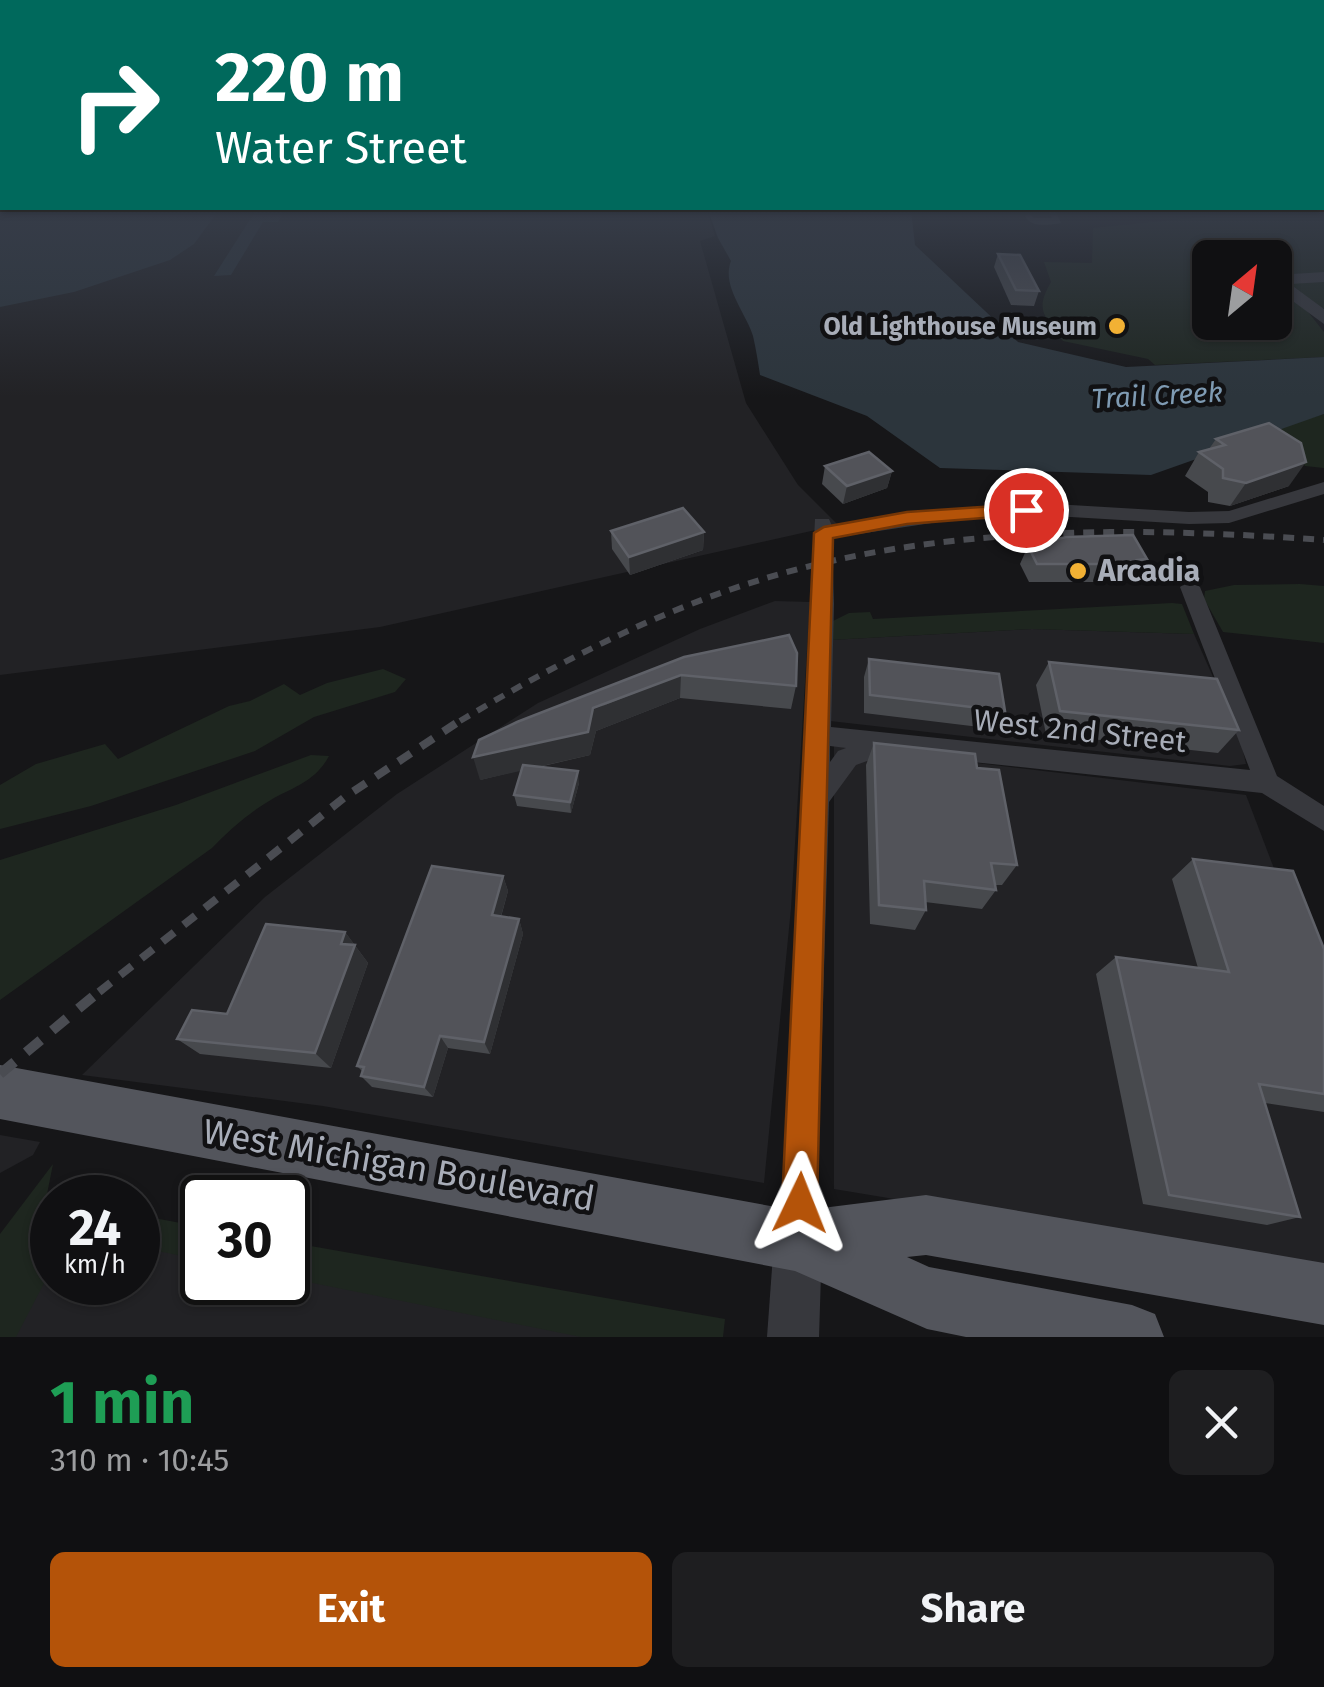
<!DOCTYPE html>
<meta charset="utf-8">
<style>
:root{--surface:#101012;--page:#1e1e20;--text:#f1f3f6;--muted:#9c9d9f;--line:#303032;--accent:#b45309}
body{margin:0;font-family:"Fira Sans",sans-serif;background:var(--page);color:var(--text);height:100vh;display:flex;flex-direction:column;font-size:38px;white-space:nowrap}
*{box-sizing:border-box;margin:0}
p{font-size:32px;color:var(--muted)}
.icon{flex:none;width:55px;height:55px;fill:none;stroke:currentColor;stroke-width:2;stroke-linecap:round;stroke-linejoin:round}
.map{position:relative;height:1337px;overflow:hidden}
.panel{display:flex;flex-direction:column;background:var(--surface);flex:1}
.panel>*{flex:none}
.guide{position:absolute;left:0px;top:0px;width:1325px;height:210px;box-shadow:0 2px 8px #0004,0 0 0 2px var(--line);background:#00695c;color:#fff;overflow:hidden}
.needle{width:65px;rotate:29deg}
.buttons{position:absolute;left:1192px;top:240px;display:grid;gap:20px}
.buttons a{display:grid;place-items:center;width:100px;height:100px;border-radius:15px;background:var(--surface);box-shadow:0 2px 8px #0004,0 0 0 2px var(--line);font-size:50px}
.speed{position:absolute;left:30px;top:1175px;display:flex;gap:20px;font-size:50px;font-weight:700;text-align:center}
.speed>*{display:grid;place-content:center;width:130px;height:130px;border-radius:50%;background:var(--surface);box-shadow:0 2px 8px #0004,0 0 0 2px var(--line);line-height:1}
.speed small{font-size:25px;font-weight:400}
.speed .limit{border:5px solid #111;border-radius:15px;background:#fff;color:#111}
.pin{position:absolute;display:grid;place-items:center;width:85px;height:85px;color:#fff;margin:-42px;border:5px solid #fff;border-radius:50%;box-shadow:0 2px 10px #0007}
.me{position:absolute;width:110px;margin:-55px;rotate:2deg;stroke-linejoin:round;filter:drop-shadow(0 0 8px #0008)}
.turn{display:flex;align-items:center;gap:35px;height:210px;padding:0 50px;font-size:45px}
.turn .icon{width:130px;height:130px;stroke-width:2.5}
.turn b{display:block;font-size:70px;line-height:85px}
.round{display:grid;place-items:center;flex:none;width:105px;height:105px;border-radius:15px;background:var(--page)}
.overview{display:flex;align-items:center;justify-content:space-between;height:170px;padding:0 50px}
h1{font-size:60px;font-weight:700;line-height:75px;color:#1e9e55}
.cta{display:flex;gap:20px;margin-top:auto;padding:20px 50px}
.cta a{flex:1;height:115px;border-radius:15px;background:var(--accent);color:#fff;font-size:40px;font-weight:700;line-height:115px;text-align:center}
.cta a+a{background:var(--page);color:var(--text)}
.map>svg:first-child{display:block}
.built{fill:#222225}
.green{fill:#1e261f;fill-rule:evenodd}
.water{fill:#2c353c}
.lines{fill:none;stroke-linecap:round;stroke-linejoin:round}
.pedestrian{fill:#37383d;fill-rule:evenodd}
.minor{fill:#37383d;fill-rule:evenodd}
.tertiary{fill:#37383d;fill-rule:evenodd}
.primary{fill:#53555c;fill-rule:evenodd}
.rail-far2{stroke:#4a4c52;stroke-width:6;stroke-dasharray:11 9;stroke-linecap:butt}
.rail-far1{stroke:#4a4c52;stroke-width:8;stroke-dasharray:15 12;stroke-linecap:butt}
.rail{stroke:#4a4c52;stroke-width:10;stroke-dasharray:19 15;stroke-linecap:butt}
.wall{fill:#47494d}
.shaded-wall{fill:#2f3033}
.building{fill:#525359;stroke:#5f6168;stroke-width:2.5}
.route{fill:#b45309;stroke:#753606;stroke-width:2.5}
.poi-dot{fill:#f2b134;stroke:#111113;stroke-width:4}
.labels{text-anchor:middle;stroke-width:9;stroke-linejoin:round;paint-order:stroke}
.far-poi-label{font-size:25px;font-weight:bold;fill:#a8adb8;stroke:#111113;text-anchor:end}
.far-water-label{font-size:28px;font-style:italic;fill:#7f9bb3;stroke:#111113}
.poi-label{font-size:30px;font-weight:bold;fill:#a8adb8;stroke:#111113;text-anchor:start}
.street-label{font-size:30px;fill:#a8adb8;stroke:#111113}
.near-street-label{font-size:35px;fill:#a8adb8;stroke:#111113}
</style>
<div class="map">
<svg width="1324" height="1337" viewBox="0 0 1324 1337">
<rect width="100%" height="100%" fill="#161618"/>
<g class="built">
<path d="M 21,210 L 707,210 L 715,236 L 700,241 L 746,403 L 798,485 L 838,525 L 380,627 L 0,675 L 0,215 Z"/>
<path d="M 775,601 L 810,602 L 791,908 L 764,1183 L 323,1106 L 82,1075 L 265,897 L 397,794 L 538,703 L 700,629 Z"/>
<path d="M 1032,629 L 1194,634 L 1240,738 L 1246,764 L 1230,766 L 830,721 L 830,640 Z"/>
<path d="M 834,746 L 1246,795 L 1324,1000 L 1324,1270 L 834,1189 Z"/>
<path d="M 0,1135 L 40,1142 L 33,1155 L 0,1173 Z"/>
<path d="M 138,1232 L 202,1243 L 202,1282 L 288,1282 L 288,1257 L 715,1337 L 3,1337 L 52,1244 L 52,1282 L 138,1282 Z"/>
</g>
<g class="green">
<path d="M 1231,210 L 1324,210 L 1324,308 L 1305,308 L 1324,332 L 1324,357 L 1155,365 L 1148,359 L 1063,341 C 1045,316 1034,311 1051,282 L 1044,262 L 1092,263 L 1093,228 L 1224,215 ZM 1210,258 L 1275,258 L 1275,322 L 1210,322 Z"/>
<path d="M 1324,414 L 1324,468 L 1305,466 L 1280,427 Z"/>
<path d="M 1300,584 L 1324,586 L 1324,643 L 1223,632 L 1204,599 L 1205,591 L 1234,585 Z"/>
<path d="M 1172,603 L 1182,604 L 1194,634 L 1032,629 L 830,640 L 833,621 L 849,613 L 870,612 L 873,619 Z"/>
<path d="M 383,669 L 406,679 L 395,692 L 314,717 L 255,751 L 91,806 L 0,829 L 0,785 L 36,764 L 105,744 L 118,759 L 229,706 L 250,701 L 284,684 L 300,695 L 327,683 Z"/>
<path d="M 311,755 L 329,756 C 316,780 297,786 274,798 C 251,811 230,829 212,848 L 0,1000 L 0,860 L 176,805 Z"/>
<path d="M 53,1164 L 46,1199 L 52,1200 L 52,1268 L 16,1337 L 0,1337 L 0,1234 Z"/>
<path d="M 138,1215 L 202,1227 L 202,1260 L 138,1247 Z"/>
<path d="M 288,1242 L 725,1319 L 723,1337 L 581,1337 L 288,1278 Z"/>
</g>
<g class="water">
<path d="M 41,210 L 219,210 L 194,244 L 170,260 L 74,292 L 0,307 L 0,220 Z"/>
<path d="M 256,210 L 285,210 L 278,222 L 263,222 L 231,275 L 214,276 Z"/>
<path d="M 708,210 L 911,210 L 915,245 L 1018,342 L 1126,367 L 1324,357 L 1324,414 L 1151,475 L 940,468 L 867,416 L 760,375 C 758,362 756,349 753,336 C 746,313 721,286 731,261 L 718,238 Z"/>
</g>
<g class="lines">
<path class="pedestrian" d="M 1047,210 L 1055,210 L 1061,223 C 1050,225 1030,228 1025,216 L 1029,213 L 1034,218 L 1052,218 Z"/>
<path class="minor" d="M 1324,482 L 1324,494 L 1229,523 L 1189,524 L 1037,515 L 945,521 L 832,538 L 834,604 L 831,727 L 1250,770 L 1180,587 L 1190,580 L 1200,587 L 1277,776 L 1324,806 L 1324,831 L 1262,793 L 889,753 L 856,765 L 829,802 L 816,1238 L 811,1251 L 798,1256 L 785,1251 L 780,1238 L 815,519 L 829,519 L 832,526 L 945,509 L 1037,503 L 1189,512 L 1229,511 ZM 830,746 L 846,748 L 838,751 L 830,762 Z"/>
<g class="tertiary">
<path d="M 1324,272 L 1324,282 L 1290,284 L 1324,309 L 1324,324 L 1275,288 L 1277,275 Z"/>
<path d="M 798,1217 L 815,1224 L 822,1241 L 819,1337 L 767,1337 L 774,1241 L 781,1224 Z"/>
</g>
<path class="primary" d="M 0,1065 L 798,1211 L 926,1195 L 1324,1263 L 1324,1325 L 926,1255 L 907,1257 L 929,1267 L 1132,1305 L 1155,1314 L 1164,1337 L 966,1337 L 927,1329 L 795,1271 L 0,1119 Z"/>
<path class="rail-far2" d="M 460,721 C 547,669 636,622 732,589 C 921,524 1127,526 1324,540"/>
<path class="rail-far1" d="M 99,992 L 345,797 L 464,718"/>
<path class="rail" d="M 0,1074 L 102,989"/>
</g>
<g class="wall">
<path d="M 998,254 L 1039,291 L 1034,306 L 1011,305 L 994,267 Z"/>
<path d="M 1216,439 L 1289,486 L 1230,506 L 1208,502 L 1208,492 L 1185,476 L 1199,452 L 1209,449 Z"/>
<path d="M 825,466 L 892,471 L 887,488 L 843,504 L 822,484 Z"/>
<path d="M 611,531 L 704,532 L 703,550 L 630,575 L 612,549 Z"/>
<path d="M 1028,546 L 1147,559 L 1136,577 L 1132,578 L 1129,582 L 1029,582 L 1020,564 Z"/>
<path d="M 684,657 L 796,686 L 791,709 L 680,698 L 596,731 L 590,755 L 539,767 L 579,783 L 571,813 L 517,806 L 514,795 L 521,770 L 480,780 Z"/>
<path d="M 869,659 L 1005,711 L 996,729 L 864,713 L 864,677 Z"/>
<path d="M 1049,662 L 1239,730 L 1218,753 L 1046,734 L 1036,685 Z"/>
<path d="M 874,743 L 977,768 L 1017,865 L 1002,885 L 995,885 L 996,890 L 982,909 L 925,902 L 926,910 L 915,930 L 870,924 L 866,765 Z"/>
<path d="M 1193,859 L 1324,949 L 1324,1112 L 1265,1103 L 1300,1217 L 1267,1225 L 1143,1204 L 1096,974 L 1116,957 L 1198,968 L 1172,879 Z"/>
<path d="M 503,876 L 508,891 L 501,917 L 519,919 L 523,934 L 490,1054 L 448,1048 L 433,1097 L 372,1087 L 361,1076 L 363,1072 L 357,1066 Z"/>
<path d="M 345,932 L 368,963 L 331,1068 L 200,1054 L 177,1039 L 227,1014 Z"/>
</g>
<g class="shaded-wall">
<path d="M 1306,462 L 1289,486 L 1230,506 L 1246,483 Z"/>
<path d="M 892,471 L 887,488 L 843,504 L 847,486 Z"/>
<path d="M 704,532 L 703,550 L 630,575 L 629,557 Z"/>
<path d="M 681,675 L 680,698 L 596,731 L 590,755 L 480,780 L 473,757 Z"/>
<path d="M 578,771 L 579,783 L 571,813 L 570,802 Z"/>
<path d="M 503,876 L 508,891 L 497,930 L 492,915 Z"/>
<path d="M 519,919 L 523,934 L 490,1054 L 484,1042 Z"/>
<path d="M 345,932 L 368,963 L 331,1068 L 315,1053 L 341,944 Z"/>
<path d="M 440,1036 L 448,1048 L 433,1097 L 424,1087 Z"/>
</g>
<g class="building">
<path d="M 998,254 L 1020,255 L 1039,291 L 1016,290 Z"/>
<path d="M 1269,423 L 1301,443 L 1306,462 L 1246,483 L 1223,478 L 1223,469 L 1199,452 L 1225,445 L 1216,439 Z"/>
<path d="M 869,452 L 892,471 L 847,486 L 825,466 Z"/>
<path d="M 683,508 L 704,532 L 629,557 L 611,531 Z"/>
<path d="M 1133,535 L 1147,559 L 1137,560 L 1139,564 L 1037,564 L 1028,546 L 1066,537 Z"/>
<path d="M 789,635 L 797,653 L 796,686 L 681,675 L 593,708 L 588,732 L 473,757 L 479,740 L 517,722 L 684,657 Z"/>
<path d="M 869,659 L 999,674 L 1005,711 L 870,695 Z"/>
<path d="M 1049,662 L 1217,679 L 1239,730 L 1060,711 Z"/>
<path d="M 874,743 L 975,754 L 977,768 L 999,770 L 1017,865 L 991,863 L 996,890 L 924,881 L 926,910 L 879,905 Z"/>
<path d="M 523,765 L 578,771 L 570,802 L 514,795 Z"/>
<path d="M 1193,859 L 1293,871 L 1324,949 L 1324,1094 L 1259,1084 L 1300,1217 L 1169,1195 L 1116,957 L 1229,972 Z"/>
<path d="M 432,866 L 503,876 L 492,915 L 519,919 L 484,1042 L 440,1036 L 424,1087 L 361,1076 L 364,1067 L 357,1066 Z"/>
<path d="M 266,924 L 345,932 L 341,944 L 355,945 L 315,1053 L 177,1039 L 192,1010 L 227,1014 Z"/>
</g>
<linearGradient id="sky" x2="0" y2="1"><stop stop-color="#0c0c0d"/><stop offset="0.53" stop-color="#363c48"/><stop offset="1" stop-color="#363c48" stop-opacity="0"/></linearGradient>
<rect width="1324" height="397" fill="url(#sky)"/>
<path class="route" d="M 1026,504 L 1033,506 L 1033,514 L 907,524 L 833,538 L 817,1203 L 812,1216 L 800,1221 L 787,1216 L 782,1203 L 814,533 L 824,527 L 907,512 Z"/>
<g class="poi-dot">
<circle cx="1117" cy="326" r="10"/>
<circle cx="1078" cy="571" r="10"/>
</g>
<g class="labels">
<g class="far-poi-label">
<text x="1097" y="335">Old Lighthouse Museum</text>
</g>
<g class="far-water-label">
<text transform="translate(1157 395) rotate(-3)" y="10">Trail Creek</text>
</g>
<g class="poi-label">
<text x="1098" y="581">Arcadia</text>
</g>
<g class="street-label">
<text transform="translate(1080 731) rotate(6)" y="10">West 2nd Street</text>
</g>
<g class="near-street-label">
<text transform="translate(399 1165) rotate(10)" y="12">West Michigan Boulevard</text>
</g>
</g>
</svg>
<div class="buttons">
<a><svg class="needle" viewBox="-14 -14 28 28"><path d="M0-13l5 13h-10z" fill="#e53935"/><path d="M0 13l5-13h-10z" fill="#9c9d9f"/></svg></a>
</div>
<div class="speed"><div>24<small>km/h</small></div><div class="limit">30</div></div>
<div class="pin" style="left:1026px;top:510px;background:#d93025"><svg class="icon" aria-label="arrive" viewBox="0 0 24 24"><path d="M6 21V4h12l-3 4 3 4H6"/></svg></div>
<svg class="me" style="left:800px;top:1203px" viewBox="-20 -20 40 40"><path d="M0-17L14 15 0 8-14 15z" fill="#b45309" stroke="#fff" stroke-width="4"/></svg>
<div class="guide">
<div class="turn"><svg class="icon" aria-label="right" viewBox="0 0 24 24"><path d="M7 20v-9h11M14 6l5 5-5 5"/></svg><div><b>220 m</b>Water Street</div></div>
</div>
</div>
<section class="panel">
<div class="overview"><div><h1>1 min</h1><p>310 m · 10:45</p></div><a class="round"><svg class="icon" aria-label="close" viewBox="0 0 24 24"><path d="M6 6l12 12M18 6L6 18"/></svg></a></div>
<div class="cta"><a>Exit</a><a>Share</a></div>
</section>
